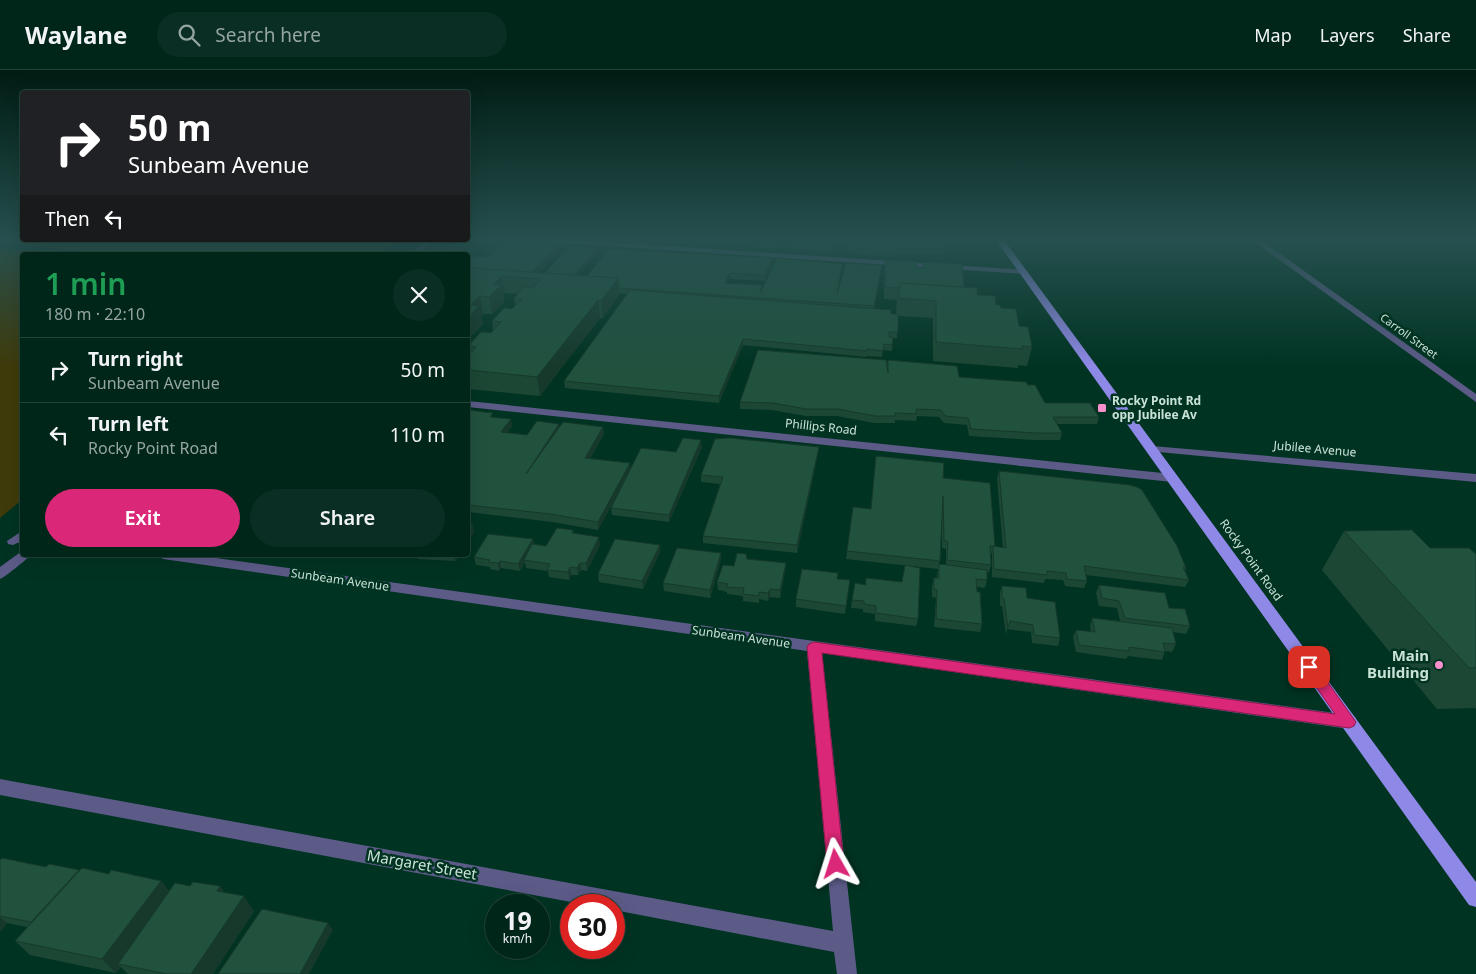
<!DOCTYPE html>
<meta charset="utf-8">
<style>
:root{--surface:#00261a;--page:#0a2e23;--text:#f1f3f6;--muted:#95a5a2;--line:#224339;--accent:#db2777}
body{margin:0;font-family:"Noto Sans",sans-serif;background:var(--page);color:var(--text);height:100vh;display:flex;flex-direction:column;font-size:19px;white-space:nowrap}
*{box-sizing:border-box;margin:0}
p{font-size:16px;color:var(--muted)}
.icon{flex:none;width:28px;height:28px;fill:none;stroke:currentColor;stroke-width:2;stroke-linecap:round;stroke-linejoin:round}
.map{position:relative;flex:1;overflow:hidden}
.side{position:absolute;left:20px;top:182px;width:450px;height:305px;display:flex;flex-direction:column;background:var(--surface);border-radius:5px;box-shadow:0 5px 20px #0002,0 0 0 1px var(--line)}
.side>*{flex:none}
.guide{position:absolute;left:20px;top:20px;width:450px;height:152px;border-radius:5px;box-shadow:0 5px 20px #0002,0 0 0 1px var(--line);background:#202124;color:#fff;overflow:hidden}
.speed{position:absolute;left:485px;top:824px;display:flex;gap:10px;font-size:25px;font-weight:700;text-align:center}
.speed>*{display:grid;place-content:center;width:65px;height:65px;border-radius:50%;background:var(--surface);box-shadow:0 5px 20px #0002,0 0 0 1px var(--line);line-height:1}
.speed small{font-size:12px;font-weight:400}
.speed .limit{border:8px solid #d22;background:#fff;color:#111}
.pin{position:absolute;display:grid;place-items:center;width:42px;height:42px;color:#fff;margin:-21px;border-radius:10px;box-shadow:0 2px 8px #0006}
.me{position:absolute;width:55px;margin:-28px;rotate:354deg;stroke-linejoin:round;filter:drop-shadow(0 0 4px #0008)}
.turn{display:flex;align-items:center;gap:18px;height:105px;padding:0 25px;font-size:22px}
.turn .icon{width:65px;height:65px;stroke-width:2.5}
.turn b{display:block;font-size:35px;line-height:42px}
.then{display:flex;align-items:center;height:48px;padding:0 25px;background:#0003;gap:10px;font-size:19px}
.round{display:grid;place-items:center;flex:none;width:52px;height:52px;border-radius:26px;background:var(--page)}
.summary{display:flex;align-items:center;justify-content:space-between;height:85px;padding:0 25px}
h1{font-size:30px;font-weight:600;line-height:38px;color:#1e9e55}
.cta{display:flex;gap:10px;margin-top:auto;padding:10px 25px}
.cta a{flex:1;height:58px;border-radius:30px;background:var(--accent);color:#fff;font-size:20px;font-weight:600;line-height:58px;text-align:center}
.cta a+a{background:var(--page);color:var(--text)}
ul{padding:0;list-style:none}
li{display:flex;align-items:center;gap:15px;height:65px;padding:0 25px;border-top:1px solid var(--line)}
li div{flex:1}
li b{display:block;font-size:19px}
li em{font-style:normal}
header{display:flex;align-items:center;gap:30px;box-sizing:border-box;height:70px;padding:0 25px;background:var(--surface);border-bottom:1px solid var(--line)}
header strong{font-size:24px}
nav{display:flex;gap:28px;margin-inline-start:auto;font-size:18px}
.search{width:350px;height:45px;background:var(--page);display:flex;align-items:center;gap:12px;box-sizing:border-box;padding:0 18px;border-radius:28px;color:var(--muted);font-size:19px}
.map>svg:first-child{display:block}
.green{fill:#3f3b0b}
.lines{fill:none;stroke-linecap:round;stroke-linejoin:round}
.stream{fill:#074355;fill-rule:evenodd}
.minor{fill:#5c5b88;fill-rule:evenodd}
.major{fill:#8e89e6;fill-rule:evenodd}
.wall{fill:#1c4735;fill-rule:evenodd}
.shaded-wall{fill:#16392b}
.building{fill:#20523e;stroke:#16392b}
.route{fill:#db2777;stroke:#8e194d}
.poi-dot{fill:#f790cd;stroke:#032;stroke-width:2}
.labels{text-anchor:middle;stroke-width:5;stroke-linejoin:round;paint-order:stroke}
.far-street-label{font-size:11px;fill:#c9e2d6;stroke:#032}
.poi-label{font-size:12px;font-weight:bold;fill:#c9e2d6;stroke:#032;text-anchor:start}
.street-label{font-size:12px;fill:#c9e2d6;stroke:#032}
.near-poi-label{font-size:15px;font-weight:bold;fill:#c9e2d6;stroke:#032;text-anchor:end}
.near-street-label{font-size:15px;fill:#c9e2d6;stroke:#032}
</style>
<header>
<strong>Waylane</strong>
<div class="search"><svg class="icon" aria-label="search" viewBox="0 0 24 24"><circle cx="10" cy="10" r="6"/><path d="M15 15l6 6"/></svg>Search here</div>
<nav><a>Map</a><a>Layers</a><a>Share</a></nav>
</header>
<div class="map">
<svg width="1476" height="904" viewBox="0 0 1476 904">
<rect width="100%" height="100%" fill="#032"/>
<g class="green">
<path d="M 0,170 L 400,170 L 378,185 L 132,185 L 0,174 Z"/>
<path d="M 0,178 L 73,185 L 22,185 L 22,430 L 0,448 Z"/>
</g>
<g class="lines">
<path class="stream" d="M 0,175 L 105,184 L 107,185 L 89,185 L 0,177 Z"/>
<g class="minor">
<path d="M 427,170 L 435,170 L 417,185 L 408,185 Z"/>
<path d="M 543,170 L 579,170 L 1024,200 L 1028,202 L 1024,204 L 547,172 Z"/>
<path d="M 1252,170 L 1261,170 L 1476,324 L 1476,332 Z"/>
<path d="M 468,331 L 1172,404 L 1178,408 L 1172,412 L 468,337 Z"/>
<path d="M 1152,376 L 1476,404 L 1476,412 L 1148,381 L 1146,379 L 1148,377 Z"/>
<path d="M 22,461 L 22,471 L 13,475 L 8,474 L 7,471 Z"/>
<path d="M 22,481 L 22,485 L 31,485 C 27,489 4,508 0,509 L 0,497 Z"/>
<path d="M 156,485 L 194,485 L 1349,645 L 1355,647 L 1357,652 L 1355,657 L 1349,659 L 822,583 L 857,904 L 837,904 L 834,882 L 614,840 L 614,835 L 587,835 L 0,725 L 0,709 L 833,861 L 807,581 L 163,489 Z"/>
</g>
<path class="major" d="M 996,170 L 1004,170 L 1476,812 L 1476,837 L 1469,835 Z"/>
</g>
<g class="wall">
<path d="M 650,170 L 730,170 L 727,175 Z"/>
<path d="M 733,170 L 783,170 L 780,179 L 733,175 Z"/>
<path d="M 836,170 L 833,182 L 786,178 L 786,173 Z"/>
<path d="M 850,170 L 971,170 L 971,174 L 944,174 L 944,177 L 945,179 L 944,184 L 891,184 L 890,186 L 859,184 L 849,182 Z"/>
<path d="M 559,175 L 560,180 L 538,203 L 545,203 L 598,183 L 579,205 L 587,206 L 772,194 L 765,211 L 730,209 L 728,213 L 762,215 L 762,219 L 841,199 L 838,220 L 881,201 L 874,239 L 891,244 L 896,244 L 897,230 L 884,229 L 884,201 L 886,190 L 916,197 L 923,198 L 924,192 L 964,217 L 1001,238 L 1019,256 L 1032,277 L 1027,296 L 1018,295 L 1018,298 L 933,291 L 933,248 L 898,246 L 897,268 L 893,268 L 892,281 L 883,280 L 882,287 L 867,286 L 867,287 L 743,275 L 719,333 L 565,318 L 564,311 L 628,224 L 619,223 L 619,225 L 603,248 L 600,248 L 540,326 L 468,319 L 468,286 L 470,284 L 468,276 L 491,263 L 493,260 L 492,251 L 512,239 L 515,236 L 514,228 L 518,224 L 505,223 L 503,225 L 504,232 L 492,244 L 483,244 L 481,246 L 483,254 L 470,267 L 468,267 L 468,186 L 489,187 Z"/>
<path d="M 888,290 L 959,307 L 1028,315 L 1045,333 L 1099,347 L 1097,354 L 1056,354 L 1062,363 L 1060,370 L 1034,370 L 969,366 L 967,355 L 944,353 L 939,347 L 917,346 L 916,351 L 895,350 L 895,353 L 874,353 L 837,346 L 806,346 L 772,340 L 740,339 L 740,332 L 887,294 Z"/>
<path d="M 468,340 L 494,347 L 512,356 L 507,363 L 527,365 L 559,357 L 603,357 L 604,364 L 590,389 L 630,399 L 676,382 L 702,377 L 669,452 L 612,445 L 611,438 L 624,412 L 598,460 L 552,452 L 468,442 Z"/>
<path d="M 818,384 L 797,483 L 703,473 L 703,466 L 720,414 L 701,412 L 701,405 Z"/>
<path d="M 999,401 L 1186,498 L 1185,501 L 1189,510 L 1185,517 L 1086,505 L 1087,511 L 1084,518 L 1065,516 L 1063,510 L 1045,509 L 1044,513 L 992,507 L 992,483 L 990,483 L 991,495 L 989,502 L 987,502 L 987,510 L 985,518 L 977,517 L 982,554 L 980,562 L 934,557 L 936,528 L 932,527 L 932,516 L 934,508 L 937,508 L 938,499 L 846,489 L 853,437 L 871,439 L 943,408 L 994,477 L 1003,478 L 997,409 ZM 942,448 L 942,478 L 946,479 L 946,495 L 939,494 Z"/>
<path d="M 573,460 L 574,464 L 600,475 L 587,501 L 581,500 L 578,505 L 571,505 L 569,510 L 549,507 L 548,501 L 526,498 L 525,492 L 520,501 L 501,498 L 499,501 L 490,499 L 490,497 L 476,495 L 474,487 L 534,474 L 546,476 Z"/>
<path d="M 1344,461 L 1430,478 L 1476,484 L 1476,639 L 1475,638 L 1437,639 L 1322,500 Z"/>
<path d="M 660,482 L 643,519 L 599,512 L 598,504 Z"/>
<path d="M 417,485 L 460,485 L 455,491 L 418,489 Z"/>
<path d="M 747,489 L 786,493 L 785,501 L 780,528 L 770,527 L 768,531 L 759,529 L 759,533 L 743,531 L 743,526 L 727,524 L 727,522 L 718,520 L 717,512 L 734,496 Z"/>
<path d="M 721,490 L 710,528 L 664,521 L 663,513 Z"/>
<path d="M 866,508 L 918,549 L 916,556 L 875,551 L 875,544 L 863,542 L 863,539 L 851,538 L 852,530 L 865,515 Z"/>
<path d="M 837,509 L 849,517 L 845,544 L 796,537 L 796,529 Z"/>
<path d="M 1099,515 L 1169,538 L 1190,556 L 1186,564 L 1173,562 L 1176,574 L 1172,582 L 1165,581 L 1162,590 L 1128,586 L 1126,589 L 1076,582 L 1073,567 L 1076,560 L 1091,562 L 1090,556 L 1092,548 L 1120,551 L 1117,538 L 1099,536 L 1096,523 Z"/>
<path d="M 1002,516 L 1027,528 L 1060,568 L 1058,576 L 1032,573 L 1031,562 L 1007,559 L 1006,565 L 1002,536 L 1000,536 L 1000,523 Z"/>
<path d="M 0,790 L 46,797 L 79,800 L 161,811 L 169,821 L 190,816 L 220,816 L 224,822 L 254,841 L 213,904 L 128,904 L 121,897 L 116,903 L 30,885 L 15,871 L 27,857 L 7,853 L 1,861 L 0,861 Z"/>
</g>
<g class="shaded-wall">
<path d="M 781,170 L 783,170 L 780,179 L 780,173 Z"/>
<path d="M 469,174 L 470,180 L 464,185 L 456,185 Z"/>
<path d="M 559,175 L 560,180 L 533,208 L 527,208 Z"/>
<path d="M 598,178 L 598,183 L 570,217 L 569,211 Z"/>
<path d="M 772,188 L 772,194 L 765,211 L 765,205 Z"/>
<path d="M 730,203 L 730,209 L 725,219 L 725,213 Z"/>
<path d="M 502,206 L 505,223 L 503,225 L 504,232 L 492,244 L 489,227 L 493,214 Z"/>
<path d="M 618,208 L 619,225 L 603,248 L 601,231 Z"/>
<path d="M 480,226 L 483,244 L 481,246 L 483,254 L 470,267 L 468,256 L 468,248 L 470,235 Z"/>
<path d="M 598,230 L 600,248 L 540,326 L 537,307 Z"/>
<path d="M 743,269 L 743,275 L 719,333 L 719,326 Z"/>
<path d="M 511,349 L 512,356 L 502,369 L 501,362 Z"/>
<path d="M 559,354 L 560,361 L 526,404 Z"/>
<path d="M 603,357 L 604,364 L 586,395 L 585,388 Z"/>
<path d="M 701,370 L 702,377 L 669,452 L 669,445 Z"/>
<path d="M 819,377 L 818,384 L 797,483 L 797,475 Z"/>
<path d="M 630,393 L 631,400 L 598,460 L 598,452 Z"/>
<path d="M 473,455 L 474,463 L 469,470 L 470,472 L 468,475 L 468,462 Z"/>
<path d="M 599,467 L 600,475 L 587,501 L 586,493 Z"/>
<path d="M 533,469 L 535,476 L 524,490 L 525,492 L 520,501 L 518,494 Z"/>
<path d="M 660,475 L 660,482 L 643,519 L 642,511 Z"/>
<path d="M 721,483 L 721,490 L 710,528 L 710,520 Z"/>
<path d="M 454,485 L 460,485 L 455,491 Z"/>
<path d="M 500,491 L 501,498 L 499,501 L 498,493 Z"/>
<path d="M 580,493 L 581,500 L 578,505 L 577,498 Z"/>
<path d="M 786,493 L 785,501 L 780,528 L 780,520 Z"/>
<path d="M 570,497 L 571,505 L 569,510 L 568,502 Z"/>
<path d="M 770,519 L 770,527 L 768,531 L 768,523 Z"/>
<path d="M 161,811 L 173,826 L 118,894 L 121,897 L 116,903 L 102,889 Z"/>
<path d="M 220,816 L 231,831 L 217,821 Z"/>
<path d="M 244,826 L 254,841 L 213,904 L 191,904 Z"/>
<path d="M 0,847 L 7,853 L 1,861 L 0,860 Z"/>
<path d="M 328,853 L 333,860 L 309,904 L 300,904 Z"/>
</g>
<g class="building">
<path d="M 739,170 L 781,170 L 780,173 Z"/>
<path d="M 787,170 L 835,170 L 834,176 L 786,173 Z"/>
<path d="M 850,170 L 942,170 L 944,172 L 941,173 L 945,179 L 891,179 L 890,180 L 859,178 L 849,177 Z"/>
<path d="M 507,171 L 559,175 L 532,202 L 468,198 L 468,186 L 489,187 Z"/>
<path d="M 436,172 L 469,174 L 456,185 L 417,185 Z"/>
<path d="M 571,175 L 598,178 L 574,205 L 545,203 Z"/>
<path d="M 609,179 L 772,188 L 765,205 L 730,203 L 725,213 L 762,215 L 760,223 L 777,188 L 842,194 L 837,224 L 846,193 L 882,195 L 874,236 L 619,218 L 618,208 L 587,206 Z"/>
<path d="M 886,190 L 916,192 L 916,197 L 924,198 L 924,192 L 962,194 L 964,217 L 900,213 L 899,218 L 885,217 Z"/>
<path d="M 468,198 L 618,208 L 601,231 L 598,230 L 537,307 L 468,300 L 468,286 L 476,277 L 468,276 L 481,262 L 491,263 L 501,252 L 492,251 L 504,238 L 512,239 L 522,229 L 514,228 L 524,217 L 533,218 L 541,209 L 502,206 L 493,214 L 501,215 L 489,227 L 480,226 L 470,235 L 479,236 L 468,248 Z"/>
<path d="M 900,213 L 977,218 L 977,225 L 995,226 L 996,235 L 1000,235 L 1001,238 L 1016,239 L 1019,256 L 1028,257 L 1032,277 L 1022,276 L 1022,279 L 936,272 L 936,231 L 899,228 Z"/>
<path d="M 630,220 L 891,240 L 891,244 L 898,244 L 898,262 L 889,262 L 889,267 L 893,268 L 892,275 L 884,274 L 883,281 L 867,279 L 867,281 L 743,269 L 719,326 L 564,311 Z"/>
<path d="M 758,280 L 886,290 L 888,303 L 888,290 L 957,296 L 959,307 L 1026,312 L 1028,315 L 1035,315 L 1045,333 L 1090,333 L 1099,347 L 1053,347 L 1062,363 L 1036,363 L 971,359 L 968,348 L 945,346 L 941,340 L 916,339 L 917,344 L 895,343 L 895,346 L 875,346 L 838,339 L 806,339 L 773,333 L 740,332 Z"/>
<path d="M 468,340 L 493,343 L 490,347 L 511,349 L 501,362 L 527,365 L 537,351 L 559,354 L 526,404 L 563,352 L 603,357 L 585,388 L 630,393 L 598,452 L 551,444 L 468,435 Z"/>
<path d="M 683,368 L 701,370 L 669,445 L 611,438 L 641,378 L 676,382 Z"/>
<path d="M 730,368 L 819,377 L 797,475 L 703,466 L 723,407 L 701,405 L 715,369 Z"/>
<path d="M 876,386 L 944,393 L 943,408 L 990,413 L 995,476 L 990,476 L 991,495 L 947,490 L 948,472 L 944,470 L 943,426 L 940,491 L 847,481 L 853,437 L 871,439 Z"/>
<path d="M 999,401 L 1130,415 L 1137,417 L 1142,420 L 1177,476 L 1186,498 L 1183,497 L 1189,510 L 1084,496 L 1087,511 L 1067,509 L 1066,503 L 1047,501 L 1047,505 L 994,499 L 993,476 L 1006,478 Z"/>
<path d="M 468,455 L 473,455 L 468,462 Z"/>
<path d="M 557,458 L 573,460 L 572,463 L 599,467 L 586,493 L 580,493 L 577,498 L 570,497 L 568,502 L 547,500 L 550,494 L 524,490 L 532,474 L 546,476 Z"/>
<path d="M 1412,460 L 1430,478 L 1469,478 L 1476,484 L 1476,598 L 1469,598 L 1344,461 Z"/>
<path d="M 488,464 L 533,469 L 518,494 L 500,491 L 498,493 L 488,492 L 490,490 L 474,487 Z"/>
<path d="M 615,469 L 660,475 L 642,511 L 598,504 Z"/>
<path d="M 677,478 L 721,483 L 710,520 L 663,513 Z"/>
<path d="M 737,483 L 746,484 L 747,489 L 786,493 L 780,520 L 770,519 L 768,523 L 759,522 L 759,526 L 743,524 L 744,518 L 726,517 L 728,514 L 717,512 L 723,495 L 734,496 Z"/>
<path d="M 939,494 L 987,500 L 987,510 L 976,509 L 977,522 L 980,522 L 982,554 L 936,549 L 937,520 L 934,519 L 934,508 L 939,508 Z"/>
<path d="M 905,495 L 920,498 L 918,549 L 876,543 L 876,536 L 864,534 L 864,531 L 852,530 L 855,513 L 866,515 L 866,508 L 902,512 Z"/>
<path d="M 802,499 L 838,503 L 837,509 L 850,510 L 846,536 L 796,529 Z"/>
<path d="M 1099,515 L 1165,523 L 1169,538 L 1185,539 L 1190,556 L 1125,548 L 1119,531 L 1102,528 Z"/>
<path d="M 1002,516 L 1026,518 L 1027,528 L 1055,532 L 1060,568 L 1034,565 L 1033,555 L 1010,551 L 1008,558 L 1004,529 L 1002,528 Z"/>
<path d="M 1092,548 L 1172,558 L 1176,574 L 1163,573 L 1165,582 L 1129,577 L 1129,581 L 1079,575 L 1076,560 L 1095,562 Z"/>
<path d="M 2,788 L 46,797 L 49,794 L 79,800 L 31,852 L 0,846 L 0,790 Z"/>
<path d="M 82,798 L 109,804 L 111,800 L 161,811 L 102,889 L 15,871 Z"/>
<path d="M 193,812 L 220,816 L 217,821 L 244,826 L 191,904 L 167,904 L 118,894 L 175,813 L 190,816 Z"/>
<path d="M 262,839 L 328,853 L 300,904 L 218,904 Z"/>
</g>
<linearGradient id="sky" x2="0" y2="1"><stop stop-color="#001c13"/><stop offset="0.57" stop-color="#26504f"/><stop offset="1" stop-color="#26504f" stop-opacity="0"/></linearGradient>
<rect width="1476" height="297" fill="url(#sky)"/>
<path class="route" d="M 814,572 L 1335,644 L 1302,597 L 1304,593 L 1309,591 L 1314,593 L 1356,652 L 1354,656 L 1349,658 L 822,583 L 844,794 L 842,800 L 836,802 L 830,800 L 827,794 L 807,577 L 809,574 Z"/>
<g class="poi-dot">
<rect x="1097" y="333" width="10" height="10" rx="2.5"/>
<circle cx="1439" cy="595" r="5"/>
</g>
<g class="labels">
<g class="far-street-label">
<text transform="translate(1409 266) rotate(36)" y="4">Carroll Street</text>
</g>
<g class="poi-label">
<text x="1112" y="335">Rocky Point Rd<tspan x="1112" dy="14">opp Jubilee Av</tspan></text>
</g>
<g class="street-label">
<text transform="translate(821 357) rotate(6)" y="4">Phillips Road</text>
<text transform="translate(1315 379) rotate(5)" y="4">Jubilee Avenue</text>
<text transform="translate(1251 490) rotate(54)" y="4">Rocky Point Road</text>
<text transform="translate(340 510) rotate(8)" y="4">Sunbeam Avenue</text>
<text transform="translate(741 567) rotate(8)" y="4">Sunbeam Avenue</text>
</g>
<g class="near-poi-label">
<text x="1429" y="591">Main<tspan x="1429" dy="17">Building</tspan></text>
</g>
<g class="near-street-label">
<text transform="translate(422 795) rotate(10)" y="5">Margaret Street</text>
</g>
</g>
</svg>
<div class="speed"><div>19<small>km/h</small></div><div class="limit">30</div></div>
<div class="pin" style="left:1309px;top:597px;background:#d93025"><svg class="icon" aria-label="arrive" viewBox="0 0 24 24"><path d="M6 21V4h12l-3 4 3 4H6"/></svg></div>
<svg class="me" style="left:836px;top:794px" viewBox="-20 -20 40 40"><path d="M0-17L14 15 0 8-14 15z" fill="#db2777" stroke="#fff" stroke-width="4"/></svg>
<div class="guide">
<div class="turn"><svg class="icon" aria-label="right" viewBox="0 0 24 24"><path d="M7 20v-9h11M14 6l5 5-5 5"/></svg><div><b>50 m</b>Sunbeam Avenue</div></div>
<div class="then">Then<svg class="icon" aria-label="left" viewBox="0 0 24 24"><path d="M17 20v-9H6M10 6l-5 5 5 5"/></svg></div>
</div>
<section class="side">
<div class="summary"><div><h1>1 min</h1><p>180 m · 22:10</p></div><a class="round"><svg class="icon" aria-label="close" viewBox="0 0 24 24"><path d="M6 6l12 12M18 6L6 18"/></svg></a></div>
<ul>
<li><svg class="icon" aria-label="right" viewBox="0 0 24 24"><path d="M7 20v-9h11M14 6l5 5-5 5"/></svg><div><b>Turn right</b><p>Sunbeam Avenue</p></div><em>50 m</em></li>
<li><svg class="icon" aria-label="left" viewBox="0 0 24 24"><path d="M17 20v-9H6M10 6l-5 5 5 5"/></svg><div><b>Turn left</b><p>Rocky Point Road</p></div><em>110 m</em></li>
</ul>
<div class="cta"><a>Exit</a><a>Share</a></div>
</section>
</div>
